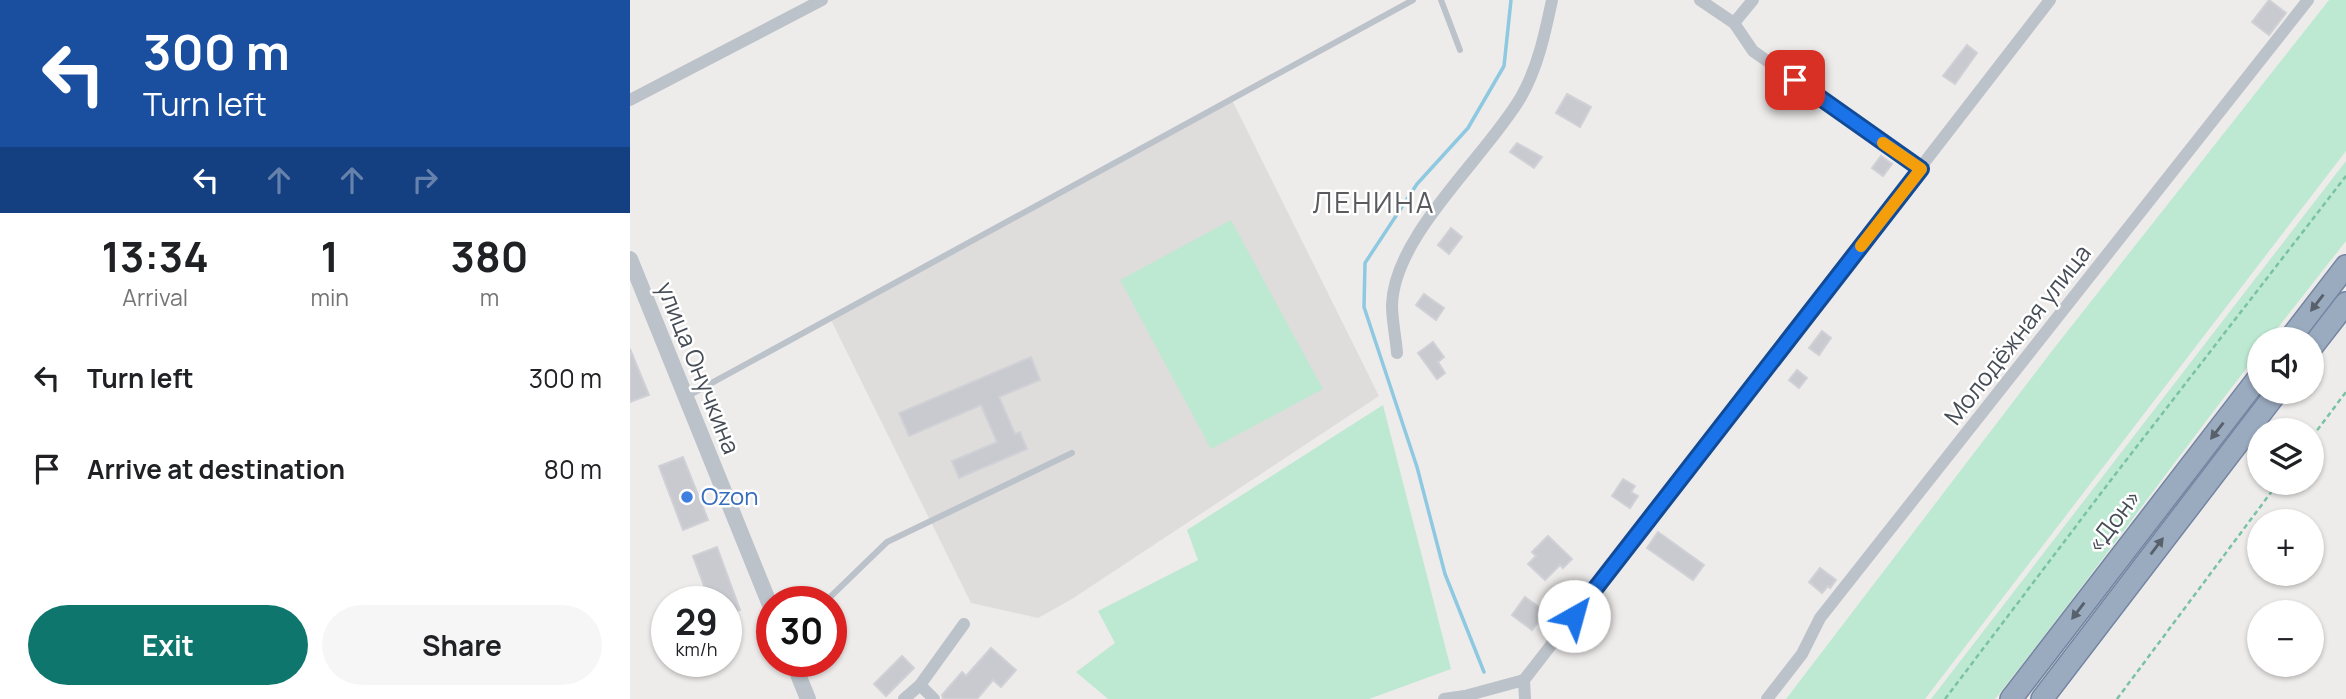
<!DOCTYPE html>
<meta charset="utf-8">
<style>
:root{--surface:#fff;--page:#f6f6f6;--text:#202124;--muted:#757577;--accent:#0f766e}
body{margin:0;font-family:Manrope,sans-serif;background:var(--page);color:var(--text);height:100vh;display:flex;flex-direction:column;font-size:26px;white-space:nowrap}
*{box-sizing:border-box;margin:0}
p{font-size:23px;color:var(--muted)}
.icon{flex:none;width:38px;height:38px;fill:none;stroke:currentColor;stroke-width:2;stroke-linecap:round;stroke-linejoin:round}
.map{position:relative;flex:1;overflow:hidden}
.panel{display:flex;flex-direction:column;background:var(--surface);width:630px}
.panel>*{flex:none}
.hud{background:#1a4fa0;color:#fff;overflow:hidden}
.fabs{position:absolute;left:1617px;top:327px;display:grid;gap:14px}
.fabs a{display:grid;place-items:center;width:77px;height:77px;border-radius:50%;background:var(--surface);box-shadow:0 2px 5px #0004;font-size:35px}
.speed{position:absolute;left:21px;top:586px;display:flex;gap:14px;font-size:35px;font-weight:700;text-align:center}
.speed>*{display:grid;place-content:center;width:91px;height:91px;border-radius:50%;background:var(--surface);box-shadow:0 2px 5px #0004;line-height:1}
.speed small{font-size:18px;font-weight:400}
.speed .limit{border:10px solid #d22;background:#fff;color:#111}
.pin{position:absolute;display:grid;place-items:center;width:60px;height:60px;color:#fff;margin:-30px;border-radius:14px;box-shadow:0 4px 10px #0006}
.me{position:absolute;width:77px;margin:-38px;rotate:38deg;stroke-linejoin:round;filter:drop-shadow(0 0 5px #0008)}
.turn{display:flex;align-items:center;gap:24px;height:147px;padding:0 28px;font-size:32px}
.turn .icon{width:91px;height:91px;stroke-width:2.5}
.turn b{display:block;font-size:49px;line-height:60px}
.lanes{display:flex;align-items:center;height:66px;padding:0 28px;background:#0003;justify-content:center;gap:35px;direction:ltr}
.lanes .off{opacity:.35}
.eta{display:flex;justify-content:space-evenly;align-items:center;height:119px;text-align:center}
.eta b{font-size:42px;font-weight:700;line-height:49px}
.cta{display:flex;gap:14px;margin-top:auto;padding:14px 28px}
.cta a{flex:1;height:80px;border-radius:42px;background:var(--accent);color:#fff;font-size:28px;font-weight:700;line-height:80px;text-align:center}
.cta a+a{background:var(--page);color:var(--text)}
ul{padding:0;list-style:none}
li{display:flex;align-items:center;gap:21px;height:91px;padding:0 28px}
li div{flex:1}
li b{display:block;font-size:26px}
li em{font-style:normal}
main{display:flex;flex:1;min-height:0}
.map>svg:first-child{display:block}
.education{fill:#dfdddc}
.green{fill:#bde8d1}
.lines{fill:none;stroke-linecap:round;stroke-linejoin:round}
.stream{stroke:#8ec9e1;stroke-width:3.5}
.building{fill:#c9cad0;stroke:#d0d1d6;stroke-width:2}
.trunk-casing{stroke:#7385a1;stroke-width:24}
.path{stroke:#79c2a4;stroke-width:2.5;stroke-dasharray:5 3.5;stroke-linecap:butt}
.service{stroke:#bbc2c9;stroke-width:6}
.minor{stroke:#bbc2c9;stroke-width:12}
.tertiary{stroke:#bbc2c9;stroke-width:16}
.trunk{stroke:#9aaabf;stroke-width:21}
.oneway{fill:#57606b}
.route-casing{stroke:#114b97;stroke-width:18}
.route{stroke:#1a73e8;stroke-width:12}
.slow{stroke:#f59e0b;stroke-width:12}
.shop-dot{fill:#3f7fe0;stroke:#fff;stroke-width:2.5}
.labels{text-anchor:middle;stroke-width:5;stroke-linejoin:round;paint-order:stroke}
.street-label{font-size:24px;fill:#464d56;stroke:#fff}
.shop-label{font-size:24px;fill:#366cbe;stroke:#fff;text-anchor:start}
.quarter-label{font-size:28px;letter-spacing:2px;fill:#595b5f;stroke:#fff}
</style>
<main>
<section class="panel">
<div class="hud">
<div class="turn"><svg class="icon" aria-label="left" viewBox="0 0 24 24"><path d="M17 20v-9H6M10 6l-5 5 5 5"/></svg><div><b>300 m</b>Turn left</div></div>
<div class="lanes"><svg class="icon" aria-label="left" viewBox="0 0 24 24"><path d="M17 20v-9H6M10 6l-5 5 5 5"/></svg><svg class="icon off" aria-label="ahead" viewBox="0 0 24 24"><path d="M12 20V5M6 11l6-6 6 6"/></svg><svg class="icon off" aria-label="ahead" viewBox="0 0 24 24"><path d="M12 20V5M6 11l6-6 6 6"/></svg><svg class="icon off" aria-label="right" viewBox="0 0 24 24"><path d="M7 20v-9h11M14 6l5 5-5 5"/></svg></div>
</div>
<div class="eta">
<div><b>13:34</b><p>Arrival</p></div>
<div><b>1</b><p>min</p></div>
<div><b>380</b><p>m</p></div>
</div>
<ul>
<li><svg class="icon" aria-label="left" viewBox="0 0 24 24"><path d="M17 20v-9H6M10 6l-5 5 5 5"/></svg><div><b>Turn left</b></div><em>300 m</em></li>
<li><svg class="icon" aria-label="arrive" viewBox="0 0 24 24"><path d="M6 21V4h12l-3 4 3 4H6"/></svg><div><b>Arrive at destination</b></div><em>80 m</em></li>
</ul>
<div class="cta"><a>Exit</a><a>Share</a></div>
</section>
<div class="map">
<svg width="1716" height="699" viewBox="0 0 1716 699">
<rect width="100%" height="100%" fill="#eeeceb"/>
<path class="education" d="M 602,100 L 749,396 L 442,599 L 408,618 L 341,603 L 199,316 Z"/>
<g class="green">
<path d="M 1699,0 L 1716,0 L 1716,151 L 1295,699 L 1156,699 L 1425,347 Z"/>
<path d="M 1716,161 L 1716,241 L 1639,339 L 1629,340 L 1629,352 C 1540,467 1455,585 1365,699 L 1301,699 Z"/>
<path d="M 601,220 L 693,389 L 581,449 L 490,280 Z"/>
<path d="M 753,405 L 821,669 L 739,699 L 478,699 L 446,672 L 485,643 L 468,611 L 568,560 L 557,530 Z"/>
</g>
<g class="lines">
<path class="stream" d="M 854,672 L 815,574 L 787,467 L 734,307 L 735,263 L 787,184 L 838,128 L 874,66 L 881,0"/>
</g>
<g class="building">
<path d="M 1639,0 L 1656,13 L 1639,35 L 1622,22 Z"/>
<path d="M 1337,45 L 1347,53 L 1325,84 L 1313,76 Z"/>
<path d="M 937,94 L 961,107 L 950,127 L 926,113 Z"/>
<path d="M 887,143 L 912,157 L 904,168 L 880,152 Z"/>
<path d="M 1251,156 L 1262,164 L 1253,176 L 1242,168 Z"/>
<path d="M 821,228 L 832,237 L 819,254 L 808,245 Z"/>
<path d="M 794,294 L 814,308 L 806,320 L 786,305 Z"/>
<path d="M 1192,331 L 1201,338 L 1189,355 L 1179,348 Z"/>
<path d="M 803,342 L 814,357 L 808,362 L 815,373 L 807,379 L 788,353 Z"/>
<path d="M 0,349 L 19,395 L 0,402 Z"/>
<path d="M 401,357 L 410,380 L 369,397 L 385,434 L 390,432 L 397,449 L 329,478 L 322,461 L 367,442 L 351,405 L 279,436 L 269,413 Z"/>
<path d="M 1167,370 L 1177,378 L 1169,388 L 1159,380 Z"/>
<path d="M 53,457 L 78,520 L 53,530 L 29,466 Z"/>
<path d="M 993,479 L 1005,486 L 1001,492 L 1008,496 L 1000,508 L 982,496 Z"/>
<path d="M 1028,532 L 1074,565 L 1063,580 L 1017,548 Z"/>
<path d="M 918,536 L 942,559 L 933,568 L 930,565 L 915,580 L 898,564 L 906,556 L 902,552 Z"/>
<path d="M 87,547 L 110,610 L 96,615 L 96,602 L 80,602 L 63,556 Z"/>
<path d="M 1190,568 L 1206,580 L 1200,588 L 1198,586 L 1192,593 L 1179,582 Z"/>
<path d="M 895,597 L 916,612 L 902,630 L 882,615 Z"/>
<path d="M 361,648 L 386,670 L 371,687 L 363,680 L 347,699 L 313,699 L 312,695 L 332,672 L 336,676 Z"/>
<path d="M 272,656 L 284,668 L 256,696 L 244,684 Z"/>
</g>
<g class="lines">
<g class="trunk-casing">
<g id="trunk">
<path d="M 1659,340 L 1716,266"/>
<path d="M 1682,347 L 1716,303"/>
<path d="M 1381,699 L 1629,377"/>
<path d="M 1412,699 L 1647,392"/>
</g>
</g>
<g class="path">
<path d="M 1682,437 L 1716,392"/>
<path d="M 1315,699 L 1484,476 L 1716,176"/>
<path d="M 1487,699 L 1648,483"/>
</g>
<g class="service">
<path d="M 811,0 L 830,50"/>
<path d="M 56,397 L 783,0"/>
<path d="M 195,602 L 257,542 L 442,453"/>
</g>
<g class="minor">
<path d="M 1070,0 L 1104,23 L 1123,51 L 1291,169"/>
<path d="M 1104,23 L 1123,0"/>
<path d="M 0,100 L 192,0"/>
<path d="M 767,353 C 766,338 762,321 762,305 C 764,235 856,157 891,97 C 908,67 915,33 922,0"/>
<path d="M 290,685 L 304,699"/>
<path d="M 274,699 L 290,685 L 334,624"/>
<path d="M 814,699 L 835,696 L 894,680"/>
<path d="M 895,699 L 894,680 L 1420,0"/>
<path d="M 1137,699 L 1172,654 L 1190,618 L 1678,0"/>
</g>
<g class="tertiary">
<path d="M 0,259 L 142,610"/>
<path d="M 163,662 L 178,699"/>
</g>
<use href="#trunk" class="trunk"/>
</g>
<defs><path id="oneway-solid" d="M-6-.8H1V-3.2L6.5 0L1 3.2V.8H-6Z" transform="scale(1.75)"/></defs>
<g class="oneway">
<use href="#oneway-solid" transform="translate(1687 303) rotate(128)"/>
<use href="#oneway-solid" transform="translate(1587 431) rotate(128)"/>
<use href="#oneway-solid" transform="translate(1527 546) rotate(-53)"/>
<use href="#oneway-solid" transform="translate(1448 611) rotate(127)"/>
</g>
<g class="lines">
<g class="route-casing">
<path id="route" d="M 944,616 L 1291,169 L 1165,80"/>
</g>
<use href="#route" class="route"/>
<path class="slow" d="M 1231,246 L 1291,169 L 1253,143"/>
</g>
<circle class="shop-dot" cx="57" cy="497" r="7"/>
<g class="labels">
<g class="street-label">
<text transform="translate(1388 335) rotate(-52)" y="8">Молодёжная улица</text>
<text transform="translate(68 368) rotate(68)" y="8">улица Онучкина</text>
<text transform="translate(1484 521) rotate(-53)" y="8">«Дон»</text>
</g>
<g class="shop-label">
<text x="71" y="505">Ozon</text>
</g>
<g class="quarter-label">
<text x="744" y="213">ЛЕНИНА</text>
</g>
</g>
</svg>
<div class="fabs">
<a><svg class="icon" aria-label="sound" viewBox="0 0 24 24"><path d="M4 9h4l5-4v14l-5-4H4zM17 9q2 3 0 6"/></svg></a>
<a><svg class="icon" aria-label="layers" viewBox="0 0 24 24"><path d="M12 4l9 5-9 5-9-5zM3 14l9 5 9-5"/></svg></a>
<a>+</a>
<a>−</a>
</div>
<div class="speed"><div>29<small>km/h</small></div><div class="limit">30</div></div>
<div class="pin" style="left:1165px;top:80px;background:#d93025"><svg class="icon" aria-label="arrive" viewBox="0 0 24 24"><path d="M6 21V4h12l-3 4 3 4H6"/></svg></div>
<svg class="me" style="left:944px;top:616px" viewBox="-20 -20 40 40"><circle r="19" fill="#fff"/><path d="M0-13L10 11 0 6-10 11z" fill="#1a73e8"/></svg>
</div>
</main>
